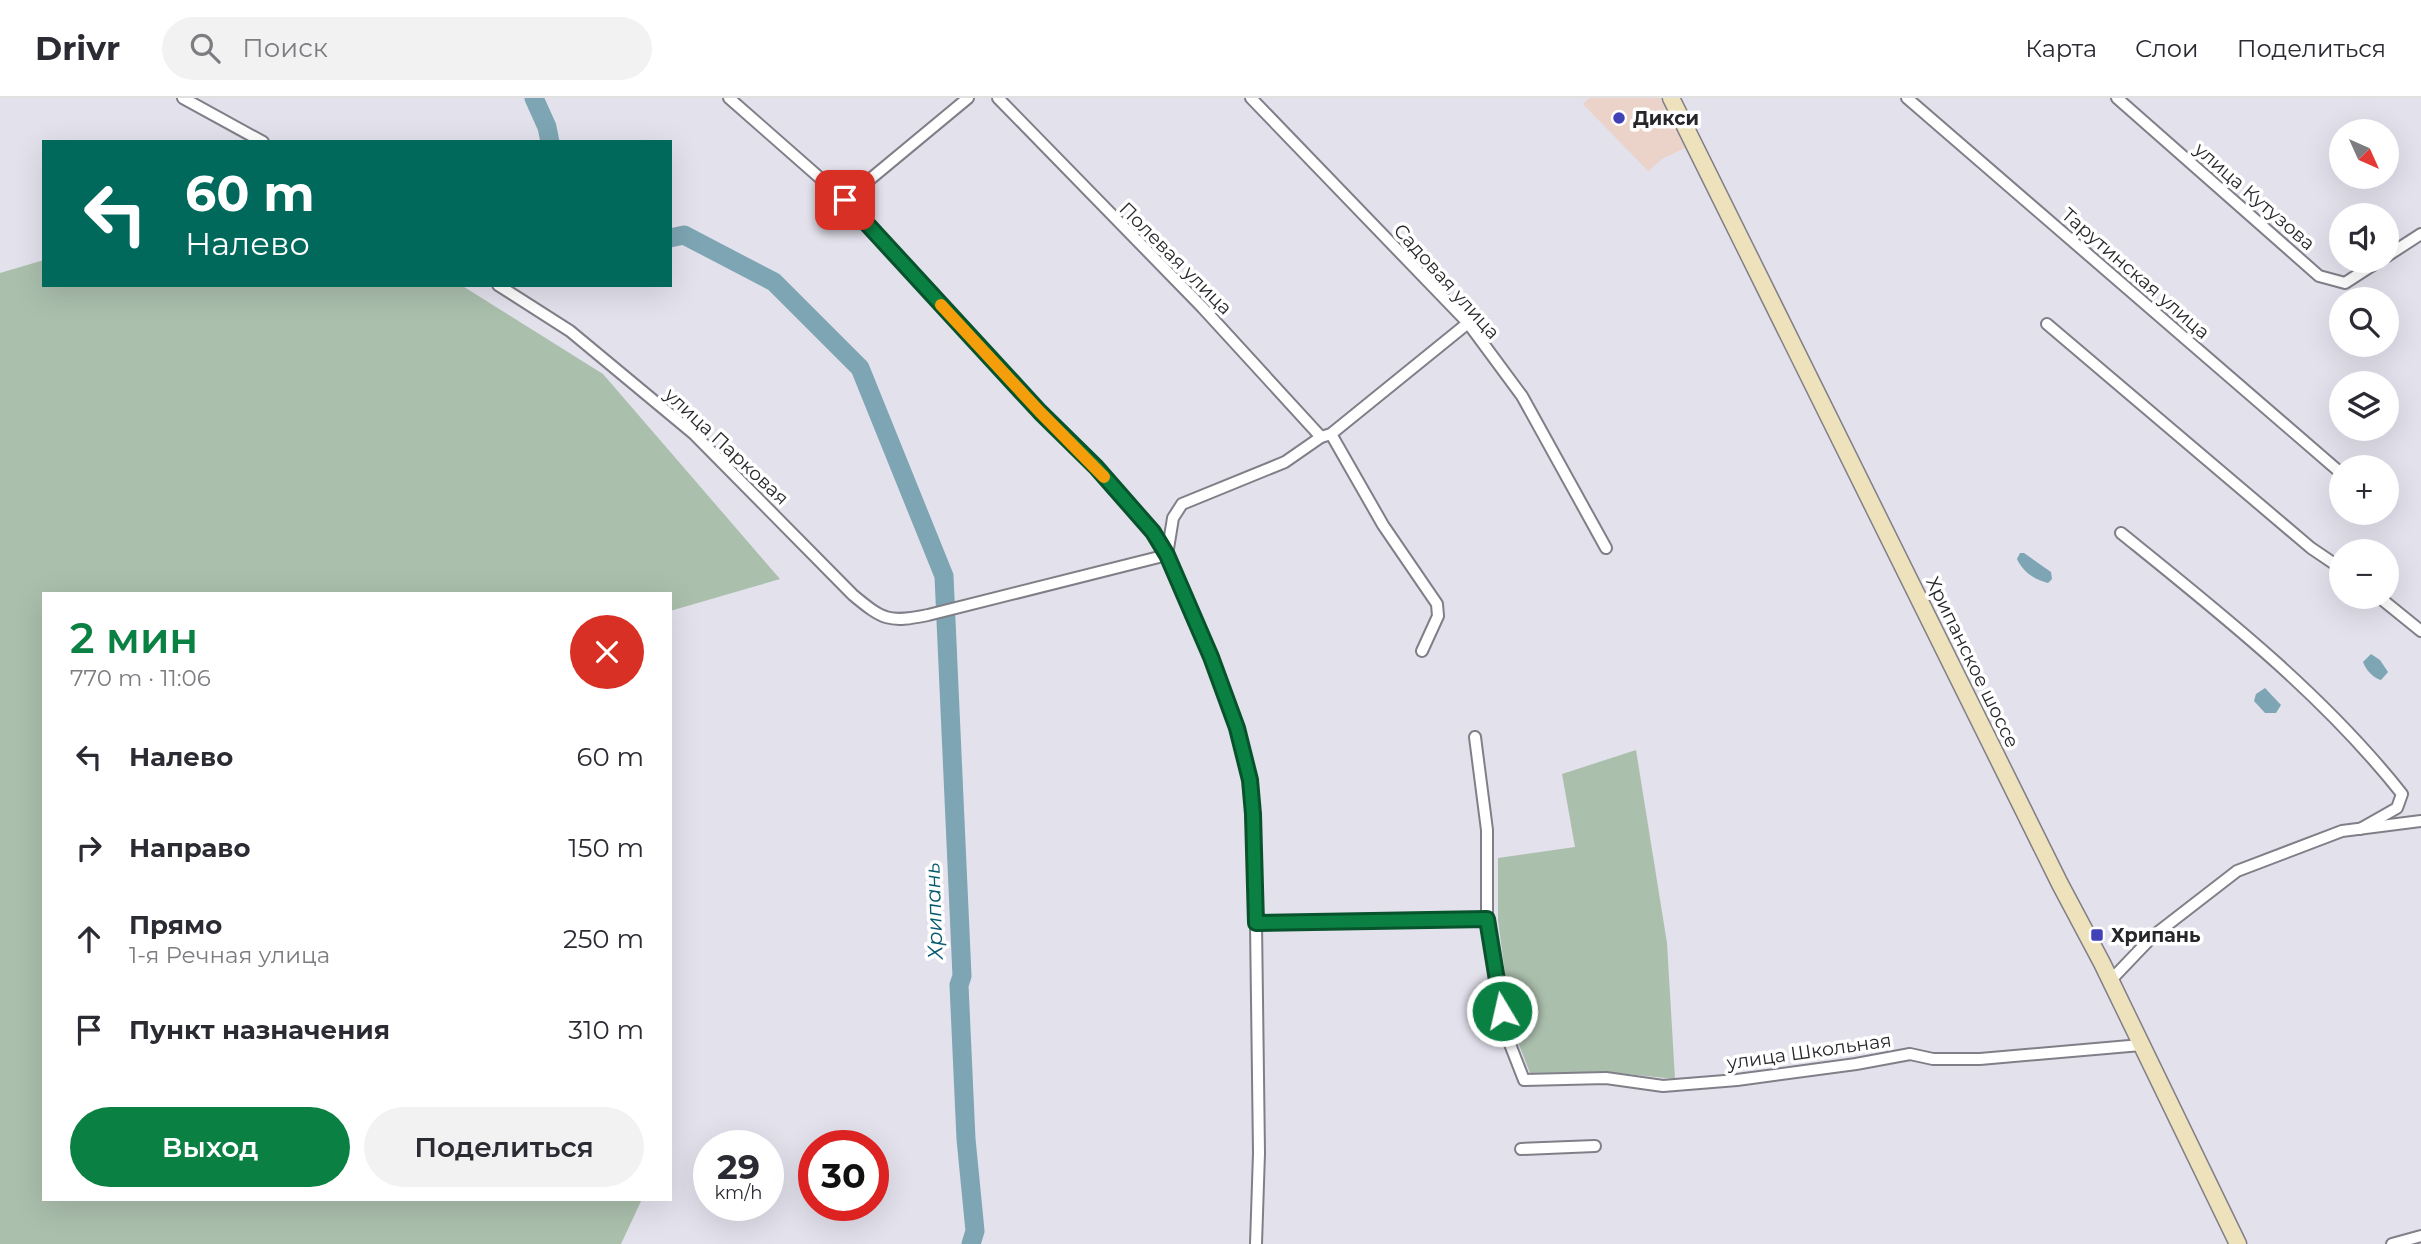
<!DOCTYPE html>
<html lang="ru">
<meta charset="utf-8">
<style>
:root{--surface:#fff;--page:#f2f2f3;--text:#2b2b33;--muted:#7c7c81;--line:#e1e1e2;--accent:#0b8043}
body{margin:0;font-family:Montserrat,sans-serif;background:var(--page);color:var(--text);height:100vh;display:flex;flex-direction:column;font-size:26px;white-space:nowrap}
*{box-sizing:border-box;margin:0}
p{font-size:23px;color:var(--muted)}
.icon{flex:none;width:38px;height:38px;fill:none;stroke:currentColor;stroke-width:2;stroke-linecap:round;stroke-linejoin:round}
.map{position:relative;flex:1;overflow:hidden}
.drawer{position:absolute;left:42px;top:494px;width:630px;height:609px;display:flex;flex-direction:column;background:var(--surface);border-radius:0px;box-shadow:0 7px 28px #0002}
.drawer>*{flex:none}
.hud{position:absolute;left:42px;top:42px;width:630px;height:147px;border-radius:0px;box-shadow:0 7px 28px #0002;background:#00695c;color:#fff;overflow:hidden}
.needle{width:46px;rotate:135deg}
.fabs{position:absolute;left:2329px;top:21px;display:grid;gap:14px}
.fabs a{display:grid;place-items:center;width:70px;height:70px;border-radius:50%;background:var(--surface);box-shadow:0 7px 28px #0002;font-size:35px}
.speed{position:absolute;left:693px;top:1032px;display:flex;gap:14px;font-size:35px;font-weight:700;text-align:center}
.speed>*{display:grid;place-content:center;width:91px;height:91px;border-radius:50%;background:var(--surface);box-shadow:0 7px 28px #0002;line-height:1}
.speed small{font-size:18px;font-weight:400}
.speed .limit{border:10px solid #d22;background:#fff;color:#111}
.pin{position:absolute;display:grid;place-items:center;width:60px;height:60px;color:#fff;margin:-30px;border-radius:14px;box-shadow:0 4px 10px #0006}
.me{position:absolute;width:77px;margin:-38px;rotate:351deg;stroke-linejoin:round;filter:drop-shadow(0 0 5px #0008)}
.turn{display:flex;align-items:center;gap:24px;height:147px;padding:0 28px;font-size:32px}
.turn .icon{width:91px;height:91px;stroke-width:2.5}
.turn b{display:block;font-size:49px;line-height:60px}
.round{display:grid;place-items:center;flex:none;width:74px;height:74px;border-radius:37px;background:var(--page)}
.overview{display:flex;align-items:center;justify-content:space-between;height:119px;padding:0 28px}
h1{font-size:42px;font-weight:600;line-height:52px;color:var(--accent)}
.button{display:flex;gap:14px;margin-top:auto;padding:14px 28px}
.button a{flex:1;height:80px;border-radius:42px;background:var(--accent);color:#fff;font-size:28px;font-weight:600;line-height:80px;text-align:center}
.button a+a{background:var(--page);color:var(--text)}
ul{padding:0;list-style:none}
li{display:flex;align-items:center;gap:21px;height:91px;padding:0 28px}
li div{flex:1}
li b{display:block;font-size:26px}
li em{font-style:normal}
header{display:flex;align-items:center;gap:42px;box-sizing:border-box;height:98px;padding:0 35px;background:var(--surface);border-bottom:2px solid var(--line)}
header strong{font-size:33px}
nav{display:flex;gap:38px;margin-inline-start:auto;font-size:24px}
.search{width:490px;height:63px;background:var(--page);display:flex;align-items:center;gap:18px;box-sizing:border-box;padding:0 24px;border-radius:38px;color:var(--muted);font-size:26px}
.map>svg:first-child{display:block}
.commercial{fill:#ebd3ca}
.green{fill:#abbfad}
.water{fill:#7da5b3}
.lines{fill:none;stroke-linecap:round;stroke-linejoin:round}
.river{stroke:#7da5b3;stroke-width:19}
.street-casing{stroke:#807f88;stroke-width:14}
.secondary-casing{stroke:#807f88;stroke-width:19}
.street{stroke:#fff;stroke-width:10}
.secondary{stroke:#ede2bb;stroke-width:16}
.route-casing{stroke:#07532c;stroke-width:18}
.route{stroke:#0b8043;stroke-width:12}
.slow{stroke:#f59e0b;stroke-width:12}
.poi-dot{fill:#4241b7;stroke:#fff;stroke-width:2.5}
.labels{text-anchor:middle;stroke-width:7;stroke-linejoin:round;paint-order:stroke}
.poi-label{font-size:19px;font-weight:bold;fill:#27262a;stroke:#fff;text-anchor:start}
.street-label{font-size:19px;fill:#27262a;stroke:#fff}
.water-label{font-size:21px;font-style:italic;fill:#04596e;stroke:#fff}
</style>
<header>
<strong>Drivr</strong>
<div class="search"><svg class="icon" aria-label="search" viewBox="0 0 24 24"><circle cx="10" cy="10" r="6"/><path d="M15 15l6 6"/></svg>Поиск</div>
<nav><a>Карта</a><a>Слои</a><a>Поделиться</a></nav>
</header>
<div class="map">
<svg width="2421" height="1146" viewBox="0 0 2421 1146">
<rect width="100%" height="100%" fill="#e3e1ec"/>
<path class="commercial" d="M 1589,0 L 1660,0 L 1685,50 L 1662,61 L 1648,73 L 1583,6 Z"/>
<g class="green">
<path d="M 44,162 L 44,187 L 461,187 L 603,276 L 780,481 L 670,513 L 670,495 L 44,495 L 44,1101 L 642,1101 L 621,1146 L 0,1146 L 0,175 Z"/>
<path d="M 1636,652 L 1667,845 L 1675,981 L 1607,974 L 1530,975 L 1512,929 L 1498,822 L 1498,760 L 1575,749 L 1562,676 Z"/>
</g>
<g class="water">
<path d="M 2020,455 L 2024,455 L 2051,474 L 2052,481 L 2048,485 C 2035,482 2023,474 2017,461 Z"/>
<path d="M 2371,556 L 2380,562 L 2388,574 L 2381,582 C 2373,580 2366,572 2363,564 Z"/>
<path d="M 2265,590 L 2281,607 L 2276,615 L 2265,615 L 2254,603 L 2256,596 Z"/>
</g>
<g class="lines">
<g class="river">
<path d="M 534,0 L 547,29 L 550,44"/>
<path d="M 670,140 L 684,137 L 774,184 L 860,270 L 944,478 L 962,878 L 959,887 L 966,1041 L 975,1133 L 971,1146"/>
</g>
<g class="street-casing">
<g id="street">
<path d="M 183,0 L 263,44"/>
<path d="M 729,0 L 845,102 L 1040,314 L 1096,369 L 1153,434 L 1167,457 L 1211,559 L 1237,630 L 1250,682 L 1256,825 L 1259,1055 L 1256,1146"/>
<path d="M 998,0 L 1202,209 L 1321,339 L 1331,336 L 1468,225"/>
<path d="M 1251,0 L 1468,225 L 1522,298 L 1606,450"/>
<path d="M 1907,0 L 2342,376"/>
<path d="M 2117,0 L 2319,178 L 2345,185 L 2379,163"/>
<path d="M 845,102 L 968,0"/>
<path d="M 2387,158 L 2421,136"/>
<path d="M 498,187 L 570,233 L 694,336 L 853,497 C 883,522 889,525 928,517 L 1167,457"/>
<path d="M 2047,226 L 2311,450 L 2342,471"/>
<path d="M 1331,336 L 1383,427 L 1437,506 L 1438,518 L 1422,553"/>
<path d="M 2121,435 C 2220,515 2323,596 2402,696 L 2397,710 L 2360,731"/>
<path d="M 1167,457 L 1173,420 L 1182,406 L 1285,364 L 1321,339"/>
<path d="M 2379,499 L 2421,533"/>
<path d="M 1475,639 L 1487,732 L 1487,821 L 1506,936 L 1524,982 L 1606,980 L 1663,988 L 1737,982 L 1856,966 L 1910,956 L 1933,961 L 1980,961 L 2141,947"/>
<path d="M 1256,825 L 1487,821"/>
<path d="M 2110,883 L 2153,838 L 2237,773 L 2342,733 L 2421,723"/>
<path d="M 1521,1051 L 1595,1048"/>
<path d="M 2392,1146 L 2421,1138"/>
</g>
</g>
<g class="secondary-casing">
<path id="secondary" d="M 1671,0 L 2060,786 L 2102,865 L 2238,1146"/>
</g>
<use href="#street" class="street"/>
<use href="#secondary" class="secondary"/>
</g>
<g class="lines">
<g class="route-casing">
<path id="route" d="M 845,102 L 1040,314 L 1096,369 L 1153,434 L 1167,457 L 1211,559 L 1237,630 L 1250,682 L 1253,716 L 1256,825 L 1487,821 L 1502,913"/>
</g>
<use href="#route" class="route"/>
<path class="slow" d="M 941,207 L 1040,314 L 1104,379"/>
</g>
<g class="poi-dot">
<circle cx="1619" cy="20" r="7"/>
<rect x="2090" y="830" width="14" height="14" rx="3.5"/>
</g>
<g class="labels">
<g class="poi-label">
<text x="1633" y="27">Дикси</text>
<text x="2111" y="844">Хрипань</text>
</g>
<g class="street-label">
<text transform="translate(2255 98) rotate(41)" y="7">улица Кутузова</text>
<text transform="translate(1176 160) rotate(45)" y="7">Полевая улица</text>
<text transform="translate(2136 175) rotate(41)" y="7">Тарутинская улица</text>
<text transform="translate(1447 183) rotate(48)" y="7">Садовая улица</text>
<text transform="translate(727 348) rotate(43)" y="7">улица Парковая</text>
<text transform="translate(1973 564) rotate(64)" y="7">Хрипанское шоссе</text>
<text transform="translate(1809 953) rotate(-8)" y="7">улица Школьная</text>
</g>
<g class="water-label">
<text transform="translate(934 813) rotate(-92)" y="7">Хрипань</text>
</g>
</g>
</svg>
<div class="fabs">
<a><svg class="needle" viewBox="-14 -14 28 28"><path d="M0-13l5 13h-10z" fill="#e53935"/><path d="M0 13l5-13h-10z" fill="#7c7c81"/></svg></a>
<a><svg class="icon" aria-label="sound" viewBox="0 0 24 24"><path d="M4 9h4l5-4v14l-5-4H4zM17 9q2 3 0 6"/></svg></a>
<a><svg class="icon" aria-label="search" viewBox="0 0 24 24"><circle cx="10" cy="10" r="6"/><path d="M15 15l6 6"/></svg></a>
<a><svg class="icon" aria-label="layers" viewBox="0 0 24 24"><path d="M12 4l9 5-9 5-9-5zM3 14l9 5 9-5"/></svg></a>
<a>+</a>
<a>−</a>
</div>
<div class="speed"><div>29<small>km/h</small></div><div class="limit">30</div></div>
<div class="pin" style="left:845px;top:102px;background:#d93025"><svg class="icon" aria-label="arrive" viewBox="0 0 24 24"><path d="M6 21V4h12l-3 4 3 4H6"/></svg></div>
<svg class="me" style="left:1502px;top:913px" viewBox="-20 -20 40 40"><circle r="17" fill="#0b8043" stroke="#fff" stroke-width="3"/><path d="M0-11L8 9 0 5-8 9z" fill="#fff"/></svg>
<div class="hud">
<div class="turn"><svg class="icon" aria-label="left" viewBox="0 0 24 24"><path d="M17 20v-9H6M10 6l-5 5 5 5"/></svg><div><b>60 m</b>Налево</div></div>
</div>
<section class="drawer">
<div class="overview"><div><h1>2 мин</h1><p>770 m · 11:06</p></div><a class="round" style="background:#d93025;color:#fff"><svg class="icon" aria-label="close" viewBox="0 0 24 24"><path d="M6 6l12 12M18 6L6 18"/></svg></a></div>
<ul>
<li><svg class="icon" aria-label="left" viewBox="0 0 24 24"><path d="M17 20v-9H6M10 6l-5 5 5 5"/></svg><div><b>Налево</b></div><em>60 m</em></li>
<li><svg class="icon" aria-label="right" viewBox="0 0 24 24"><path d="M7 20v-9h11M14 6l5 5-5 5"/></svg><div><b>Направо</b></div><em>150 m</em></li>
<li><svg class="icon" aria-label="ahead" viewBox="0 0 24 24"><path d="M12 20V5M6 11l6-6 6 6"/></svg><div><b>Прямо</b><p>1-я Речная улица</p></div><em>250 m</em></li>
<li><svg class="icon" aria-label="arrive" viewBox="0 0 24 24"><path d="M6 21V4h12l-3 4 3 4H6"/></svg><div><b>Пункт назначения</b></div><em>310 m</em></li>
</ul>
<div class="button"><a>Выход</a><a>Поделиться</a></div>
</section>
</div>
